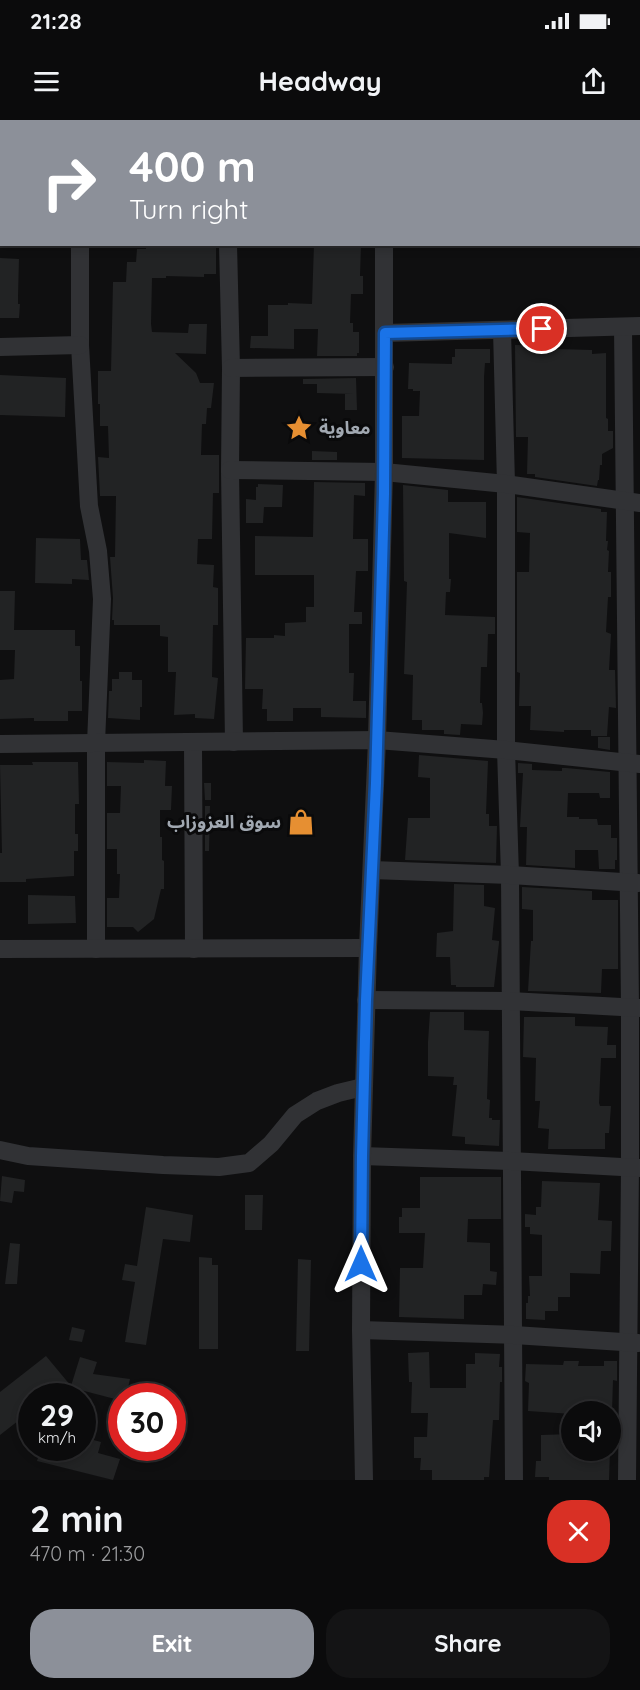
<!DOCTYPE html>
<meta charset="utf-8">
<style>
:root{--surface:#0b0b0c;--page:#141415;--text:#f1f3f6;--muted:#9a9b9d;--line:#2b2b2d;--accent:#8c9099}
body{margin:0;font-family:Quicksand,"Noto Sans Arabic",sans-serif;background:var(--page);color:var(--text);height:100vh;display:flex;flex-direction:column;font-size:22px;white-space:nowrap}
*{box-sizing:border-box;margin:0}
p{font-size:20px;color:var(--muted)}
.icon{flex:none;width:33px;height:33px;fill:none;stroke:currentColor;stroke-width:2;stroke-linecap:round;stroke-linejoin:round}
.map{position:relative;height:1360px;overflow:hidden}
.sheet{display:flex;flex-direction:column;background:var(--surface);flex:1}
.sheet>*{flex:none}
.hud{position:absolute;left:0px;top:0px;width:640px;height:126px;box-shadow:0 3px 9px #0003,0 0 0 2px var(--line);background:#8c9099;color:#fff;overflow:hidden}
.fabs{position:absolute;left:561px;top:1281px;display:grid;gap:12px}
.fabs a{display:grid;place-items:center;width:60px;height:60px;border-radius:50%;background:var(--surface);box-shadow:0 3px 9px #0003,0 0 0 2px var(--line);font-size:30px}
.speed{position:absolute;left:18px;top:1263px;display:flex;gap:12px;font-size:30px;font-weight:700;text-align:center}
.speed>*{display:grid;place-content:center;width:78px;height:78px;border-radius:50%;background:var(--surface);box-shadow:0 3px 9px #0003,0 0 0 2px var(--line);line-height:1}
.speed small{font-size:15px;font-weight:400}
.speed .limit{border:9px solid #d22;background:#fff;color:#111}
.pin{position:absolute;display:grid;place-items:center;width:51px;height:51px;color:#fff;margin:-26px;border:3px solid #fff;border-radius:50%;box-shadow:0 2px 6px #0007}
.me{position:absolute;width:66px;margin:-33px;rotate:0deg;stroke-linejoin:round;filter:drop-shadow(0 0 4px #0008)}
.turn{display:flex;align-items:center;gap:21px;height:126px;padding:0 30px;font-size:27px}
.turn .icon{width:78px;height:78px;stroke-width:2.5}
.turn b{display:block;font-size:42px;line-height:51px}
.round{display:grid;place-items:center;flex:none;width:63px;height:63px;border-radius:24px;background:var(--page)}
.summary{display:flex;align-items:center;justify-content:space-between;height:102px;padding:0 30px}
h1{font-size:36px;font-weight:700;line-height:45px}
.cta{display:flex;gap:12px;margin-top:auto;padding:12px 30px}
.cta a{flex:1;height:69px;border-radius:24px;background:var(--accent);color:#fff;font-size:24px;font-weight:700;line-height:69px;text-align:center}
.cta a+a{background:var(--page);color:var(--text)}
.status{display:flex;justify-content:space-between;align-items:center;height:42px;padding:0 30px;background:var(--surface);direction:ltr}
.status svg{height:16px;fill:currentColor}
header{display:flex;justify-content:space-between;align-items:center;height:78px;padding:0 30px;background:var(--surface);font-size:27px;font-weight:700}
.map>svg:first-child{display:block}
.building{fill:#222324}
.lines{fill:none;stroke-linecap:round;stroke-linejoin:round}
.street{stroke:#313235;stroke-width:18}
.secondary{stroke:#3f4145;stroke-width:26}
.rail-casing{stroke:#44464a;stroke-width:7}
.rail{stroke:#0a0a0b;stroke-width:4.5;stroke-dasharray:14;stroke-linecap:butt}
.route-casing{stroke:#114b97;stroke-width:15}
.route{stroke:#1a73e8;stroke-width:10}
.labels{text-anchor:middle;stroke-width:6;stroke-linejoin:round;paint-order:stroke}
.poi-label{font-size:18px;font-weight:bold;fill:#a1a8b1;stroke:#0a0a0b;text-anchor:start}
</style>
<div class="status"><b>21:28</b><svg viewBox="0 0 49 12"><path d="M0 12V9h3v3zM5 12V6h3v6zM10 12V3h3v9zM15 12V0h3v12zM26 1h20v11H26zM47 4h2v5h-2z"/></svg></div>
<header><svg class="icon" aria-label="menu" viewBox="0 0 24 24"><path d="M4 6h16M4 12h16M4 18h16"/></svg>Headway<svg class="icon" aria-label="share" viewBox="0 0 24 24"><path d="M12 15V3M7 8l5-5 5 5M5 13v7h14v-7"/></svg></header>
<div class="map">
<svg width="640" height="1360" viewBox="0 0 640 1360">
<rect width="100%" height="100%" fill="#0f0f10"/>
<g class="building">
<path d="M 146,124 L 216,124 L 216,154 L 204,154 L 204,157 L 166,156 L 166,158 L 152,158 L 151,204 L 152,212 L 188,213 L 189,204 L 207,204 L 206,234 L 175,233 L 196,253 L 200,263 L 214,263 L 211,288 L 207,288 L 206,304 L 202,304 L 201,335 L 219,335 L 219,373 L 213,373 L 212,419 L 198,419 L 197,444 L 214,445 L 213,467 L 218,468 L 218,505 L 213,505 L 212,557 L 218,558 L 214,599 L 195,598 L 195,594 L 174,595 L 176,552 L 168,552 L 168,517 L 160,516 L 160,505 L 114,505 L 114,500 L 112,500 L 113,478 L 110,437 L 115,437 L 116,376 L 100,376 L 98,337 L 109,338 L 108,306 L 100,306 L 100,284 L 98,284 L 98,251 L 111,251 L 113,162 L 126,162 L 127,142 L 136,142 L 137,129 L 146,129 Z"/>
<path d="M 314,124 L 361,124 L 360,156 L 363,156 L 363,174 L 351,174 L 350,203 L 353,203 L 353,212 L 359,212 L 359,233 L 357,233 L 357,236 L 317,236 L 318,209 L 294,209 L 294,229 L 250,228 L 251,216 L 268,216 L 268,185 L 288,185 L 288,183 L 312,184 Z"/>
<path d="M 0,138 L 19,139 L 18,176 L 18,184 L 20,184 L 19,198 L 0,198 Z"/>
<path d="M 515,225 L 557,226 L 557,229 L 592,230 L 592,234 L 606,233 L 606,298 L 608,299 L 608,311 L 613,311 L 613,328 L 602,334 L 602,345 L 600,345 L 599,360 L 598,360 L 597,366 L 535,357 L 535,354 L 527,354 L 528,317 L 516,317 Z"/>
<path d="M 455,229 L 490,229 L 490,243 L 485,243 L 484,257 L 484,340 L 402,338 L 402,296 L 419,296 L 420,271 L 413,271 L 413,269 L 408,269 L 409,243 L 452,244 L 452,237 L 455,237 Z"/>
<path d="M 0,255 L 66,258 L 65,297 L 0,295 Z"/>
<path d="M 356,258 L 357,290 L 345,290 L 345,274 L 353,274 L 317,273 L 317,264 L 303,264 L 303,259 Z"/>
<path d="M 312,331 L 337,332 L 337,340 L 312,340 Z"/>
<path d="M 314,362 L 365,363 L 365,376 L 354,375 L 353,419 L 368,419 L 368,451 L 356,451 L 354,492 L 362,492 L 362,504 L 349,504 L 349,553 L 354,553 L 353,581 L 366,581 L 366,598 L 321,597 L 321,588 L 293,588 L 293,601 L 267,601 L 267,589 L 262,589 L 263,569 L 245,569 L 246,518 L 274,518 L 274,515 L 285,516 L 285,503 L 306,502 L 306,487 L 314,487 L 314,455 L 255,455 L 255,416 L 313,417 Z"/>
<path d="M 258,364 L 283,365 L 282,387 L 264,387 L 263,403 L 246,403 L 246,379 L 256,380 L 256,367 L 258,367 Z"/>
<path d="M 403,365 L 448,370 L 448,382 L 486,382 L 486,418 L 449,413 L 449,459 L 451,459 L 450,472 L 446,472 L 445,495 L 495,497 L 495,514 L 488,514 L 487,547 L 481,547 L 480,583 L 482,583 L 483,593 L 482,605 L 461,604 L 460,615 L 444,614 L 444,610 L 422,610 L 422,600 L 412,600 L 413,555 L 404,554 L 407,462 L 404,461 Z"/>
<path d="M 517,377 L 601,389 L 601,392 L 607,392 L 606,421 L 608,421 L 607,430 L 609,431 L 608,452 L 611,452 L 611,477 L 608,477 L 606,512 L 611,514 L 609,550 L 615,550 L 616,588 L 609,587 L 607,616 L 591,616 L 591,610 L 564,610 L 564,612 L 530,610 L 531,586 L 519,586 L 520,553 L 517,552 L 517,452 L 529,452 L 530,413 L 517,412 Z"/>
<path d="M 36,418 L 80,419 L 81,440 L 87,440 L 89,460 L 72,459 L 72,464 L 35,463 Z"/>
<path d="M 0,471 L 15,471 L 14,510 L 75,510 L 75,526 L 80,526 L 80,561 L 82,561 L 82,591 L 68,591 L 68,601 L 34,601 L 34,598 L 0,599 L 0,560 L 14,559 L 15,530 L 0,530 Z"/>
<path d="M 119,552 L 132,552 L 132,560 L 142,560 L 142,587 L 140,587 L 140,600 L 108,598 L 109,571 L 112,571 L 112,559 L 119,559 Z"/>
<path d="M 598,617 L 610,617 L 610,630 L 598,628 Z"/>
<path d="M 419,635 L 488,641 L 486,694 L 489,694 L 489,706 L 497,706 L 496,743 L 405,740 L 408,698 L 430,698 L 430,658 L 418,657 Z"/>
<path d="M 144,640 L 166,641 L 165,666 L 172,666 L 171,690 L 160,690 L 160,717 L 162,717 L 162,740 L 164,741 L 164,769 L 161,769 L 154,799 L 138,812 L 133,807 L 107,807 L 107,778 L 119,778 L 120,754 L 117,754 L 117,729 L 107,729 L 107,693 L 120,693 L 121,666 L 107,666 L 107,642 L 144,643 Z"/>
<path d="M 32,642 L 78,642 L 79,684 L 75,684 L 75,714 L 78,714 L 78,731 L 74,731 L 74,756 L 26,759 L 26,762 L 0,762 L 0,733 L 2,733 L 0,645 L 33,645 Z"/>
<path d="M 518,643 L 532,644 L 532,650 L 562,651 L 562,648 L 566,648 L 610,652 L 610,678 L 600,678 L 599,673 L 568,673 L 567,697 L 579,697 L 579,699 L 597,699 L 598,705 L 611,705 L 611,718 L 617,718 L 617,740 L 615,740 L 615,749 L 599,749 L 598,730 L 575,730 L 575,748 L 526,745 L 527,707 L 520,707 L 523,653 L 518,653 Z"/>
<path d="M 204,663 L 211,663 L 211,680 L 205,680 Z"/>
<path d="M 205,686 L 210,686 L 209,731 L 205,731 Z"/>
<path d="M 454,764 L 484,765 L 484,786 L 495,788 L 492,820 L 499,821 L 499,823 L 494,867 L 456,867 L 456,865 L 451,865 L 450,837 L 436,837 L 437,813 L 453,811 Z"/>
<path d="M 522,767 L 592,771 L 592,780 L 618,780 L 618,849 L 602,849 L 601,873 L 528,871 L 531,821 L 533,821 L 533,790 L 522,789 Z"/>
<path d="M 28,775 L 75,776 L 76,803 L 28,804 Z"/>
<path d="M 430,892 L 464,892 L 464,910 L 489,911 L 487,979 L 490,980 L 489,998 L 492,998 L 492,1000 L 500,1000 L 499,1026 L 465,1024 L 465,1017 L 452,1016 L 457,965 L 453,965 L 454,957 L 428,956 L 428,922 Z"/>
<path d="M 524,897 L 575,897 L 575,906 L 608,907 L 607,925 L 616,925 L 616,938 L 601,938 L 599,983 L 600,986 L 611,986 L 609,1013 L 605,1013 L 605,1029 L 548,1029 L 549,1009 L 538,1008 L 540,981 L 535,981 L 536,938 L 523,937 Z"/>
<path d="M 2,1056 L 25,1060 L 24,1072 L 14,1071 L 12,1083 L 0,1081 Z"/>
<path d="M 420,1057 L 501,1057 L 501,1099 L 468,1099 L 467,1122 L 490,1123 L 490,1151 L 497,1152 L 496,1165 L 483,1164 L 482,1175 L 464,1175 L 464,1199 L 399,1197 L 400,1148 L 423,1148 L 425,1113 L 399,1113 L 399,1097 L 402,1097 L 402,1088 L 420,1088 Z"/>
<path d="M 542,1061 L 600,1063 L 598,1100 L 612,1101 L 611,1131 L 601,1131 L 600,1154 L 570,1153 L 570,1177 L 558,1177 L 558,1191 L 545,1191 L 545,1200 L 526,1199 L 526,1183 L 528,1183 L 528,1176 L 530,1176 L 529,1156 L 542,1156 L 542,1115 L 530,1114 L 530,1107 L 525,1107 L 525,1094 L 536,1095 L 536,1087 L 541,1087 Z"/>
<path d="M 245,1075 L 263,1075 L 262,1110 L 245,1110 Z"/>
<path d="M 146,1087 L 193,1095 L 190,1122 L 163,1119 L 146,1225 L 125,1222 L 135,1162 L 122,1160 L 125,1144 L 137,1146 Z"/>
<path d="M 10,1123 L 20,1124 L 17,1164 L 5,1164 Z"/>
<path d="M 199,1137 L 212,1138 L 212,1145 L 218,1145 L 218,1229 L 199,1229 Z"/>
<path d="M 298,1139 L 311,1140 L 309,1231 L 296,1231 Z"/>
<path d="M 72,1207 L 85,1210 L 82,1222 L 69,1220 Z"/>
<path d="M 429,1232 L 430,1268 L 466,1268 L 466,1244 L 475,1244 L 475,1233 L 500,1234 L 499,1247 L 502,1247 L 502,1262 L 500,1262 L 499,1300 L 493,1300 L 489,1357 L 484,1357 L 484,1360 L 432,1360 L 432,1350 L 420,1350 L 421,1338 L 414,1338 L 414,1317 L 427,1317 L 428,1293 L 411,1293 L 412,1262 L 409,1262 L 408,1233 Z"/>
<path d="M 46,1236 L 71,1266 L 80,1237 L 97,1242 L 93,1254 L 130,1259 L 126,1276 L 122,1276 L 122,1279 L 115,1279 L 69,1267 L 77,1276 L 32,1276 L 32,1290 L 0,1315 L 0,1272 Z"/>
<path d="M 564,1241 L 579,1241 L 578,1246 L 604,1246 L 604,1241 L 617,1241 L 617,1261 L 613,1260 L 612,1292 L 572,1292 L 572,1294 L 528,1291 L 529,1263 L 525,1261 L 526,1244 L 563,1245 Z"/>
<path d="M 572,1314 L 572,1330 L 610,1330 L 609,1360 L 549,1360 L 549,1357 L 535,1357 L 536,1341 L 541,1341 L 541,1315 Z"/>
<path d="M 82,1317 L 101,1322 L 98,1333 L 120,1339 L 113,1360 L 37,1341 L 41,1328 L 82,1328 Z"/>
</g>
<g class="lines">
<g class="street">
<path d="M 408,0 L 408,2"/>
<path d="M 80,124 L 80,225 L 89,386 L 98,431 L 102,479 L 96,623 L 96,829"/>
<path d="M 228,124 L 231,248 L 230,350 L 234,622"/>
<path d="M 623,207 L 630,887 L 630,1047 L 627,1360"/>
<path d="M 502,210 L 506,364 L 506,630 L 510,755 L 514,1360"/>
<path d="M 385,213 L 640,206"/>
<path d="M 0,227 L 80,225"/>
<path d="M 231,248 L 385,247"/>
<path d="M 230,350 L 384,352 L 506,364 L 640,383"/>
<path d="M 193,623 L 194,829"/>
<path d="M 0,624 L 377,620 L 506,630 L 640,644"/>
<path d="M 372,750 L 510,755 L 638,763"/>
<path d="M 0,829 L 368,828"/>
<path d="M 366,880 L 510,881 L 640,888"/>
<path d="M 0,1030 L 28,1036 L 163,1045 L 219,1047 L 249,1043 L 271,1024 L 295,995 L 317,981 L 338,973 L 363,967"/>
<path d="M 362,1036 L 511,1041 L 640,1048"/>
<path d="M 361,1210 L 514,1215 L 638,1223"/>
<path d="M 364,1360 L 361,1210 L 362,1036 L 368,828 L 377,620 L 384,352 L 384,124"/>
</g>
<g class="secondary">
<path d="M 639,13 L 640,13"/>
<path d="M 0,66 L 2,66"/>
</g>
<g class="rail-casing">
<g id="rail">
<path d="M 260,2 L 272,0"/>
<path d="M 0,36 L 2,36"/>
</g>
</g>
<use href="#rail" class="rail"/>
</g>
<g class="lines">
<g class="route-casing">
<path id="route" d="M 361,1144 L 362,1036 L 366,880 L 376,663 L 384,374 L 385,213 L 542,209"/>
</g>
<use href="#route" class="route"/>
</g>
<defs>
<g id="sight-bare" transform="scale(2.07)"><path d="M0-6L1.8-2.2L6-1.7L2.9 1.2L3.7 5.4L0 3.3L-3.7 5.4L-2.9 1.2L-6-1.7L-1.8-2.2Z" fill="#e68f32" stroke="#0a0a0b" stroke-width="2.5" paint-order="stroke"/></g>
<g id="shop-bare" transform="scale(2.07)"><path d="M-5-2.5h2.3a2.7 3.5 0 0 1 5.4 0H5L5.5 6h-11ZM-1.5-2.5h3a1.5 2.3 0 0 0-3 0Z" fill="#e68f32" stroke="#0a0a0b" stroke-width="2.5" paint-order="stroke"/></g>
</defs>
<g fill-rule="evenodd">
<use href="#sight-bare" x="299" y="308"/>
<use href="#shop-bare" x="301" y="702"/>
</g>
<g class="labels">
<g class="poi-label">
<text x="319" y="314">معاوية</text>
<text x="281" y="708" text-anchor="end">سوق العزوزاب</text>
</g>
</g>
</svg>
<div class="fabs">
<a><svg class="icon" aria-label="sound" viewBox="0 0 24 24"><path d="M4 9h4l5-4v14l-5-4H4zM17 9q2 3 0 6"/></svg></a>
</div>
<div class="speed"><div>29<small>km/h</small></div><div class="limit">30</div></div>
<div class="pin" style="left:542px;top:209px;background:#d93025"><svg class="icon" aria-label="arrive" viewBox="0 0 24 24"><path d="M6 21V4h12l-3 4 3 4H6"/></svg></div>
<svg class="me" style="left:361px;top:1144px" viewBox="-20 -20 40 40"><path d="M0-17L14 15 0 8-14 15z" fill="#1a73e8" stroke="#fff" stroke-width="4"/></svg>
<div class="hud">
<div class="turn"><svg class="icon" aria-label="right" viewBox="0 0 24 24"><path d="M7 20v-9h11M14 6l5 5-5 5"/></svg><div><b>400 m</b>Turn right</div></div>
</div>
</div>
<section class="sheet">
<div class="summary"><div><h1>2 min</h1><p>470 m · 21:30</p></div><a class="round" style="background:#d93025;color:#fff"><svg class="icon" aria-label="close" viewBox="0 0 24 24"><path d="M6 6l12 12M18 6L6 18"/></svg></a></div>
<div class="cta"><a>Exit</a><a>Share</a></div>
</section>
